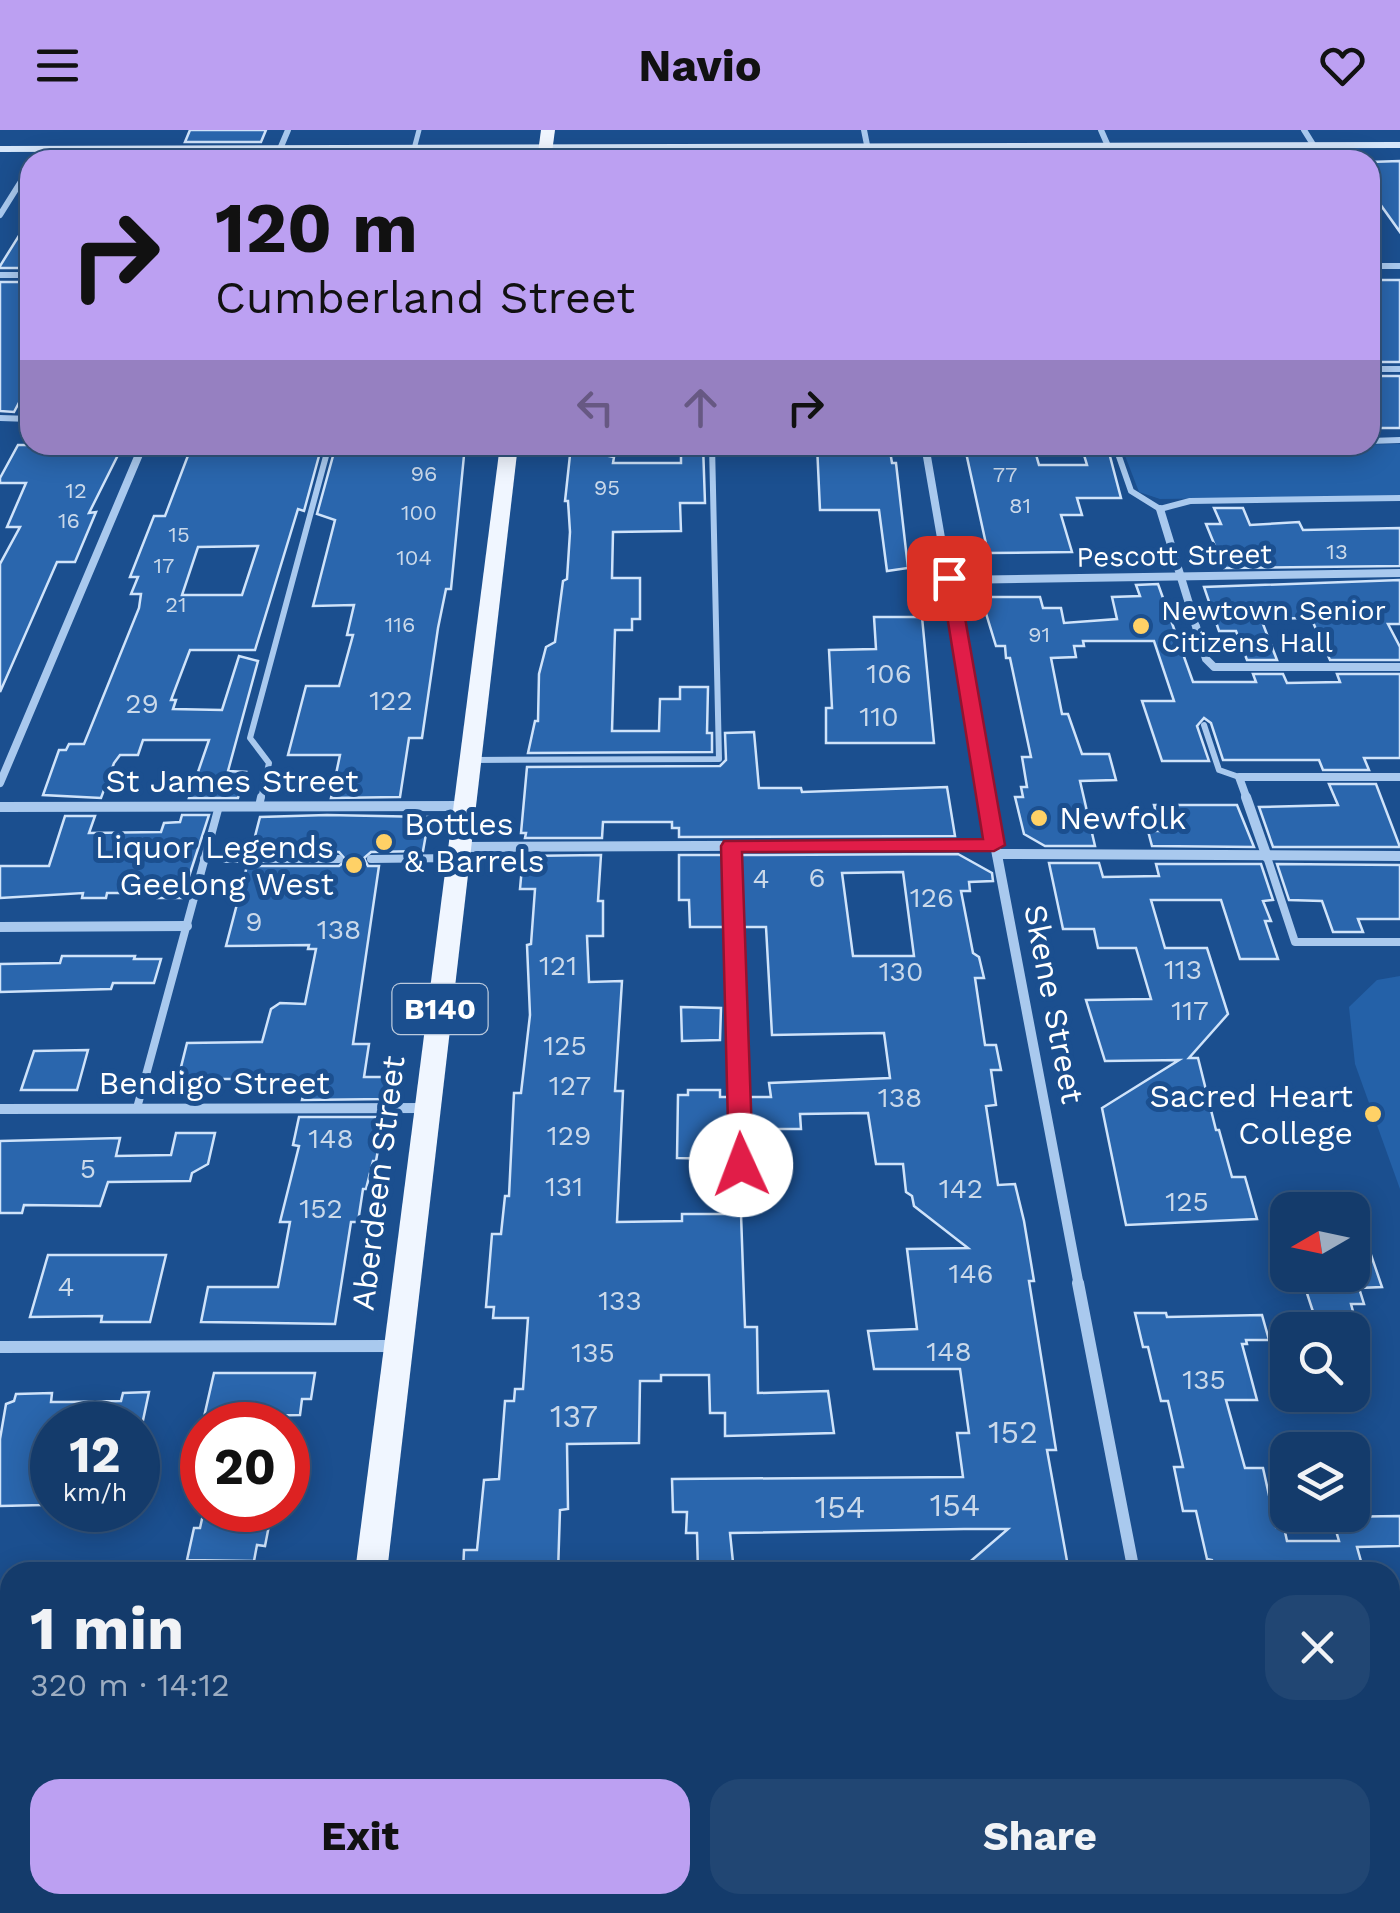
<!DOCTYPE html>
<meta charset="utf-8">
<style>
:root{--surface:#143b6b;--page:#214673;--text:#f1f3f6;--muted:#9dadc1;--line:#33557e;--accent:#bca0f2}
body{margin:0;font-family:"Work Sans",sans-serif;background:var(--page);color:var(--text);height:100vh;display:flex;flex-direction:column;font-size:38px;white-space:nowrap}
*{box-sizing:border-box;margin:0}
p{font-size:32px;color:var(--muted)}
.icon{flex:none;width:55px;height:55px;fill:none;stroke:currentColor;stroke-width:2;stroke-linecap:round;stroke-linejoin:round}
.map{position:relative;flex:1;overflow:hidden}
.panel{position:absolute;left:0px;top:1432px;width:1400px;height:352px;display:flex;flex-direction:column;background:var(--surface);border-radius:30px 30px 0 0;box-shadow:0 5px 25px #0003,0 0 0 2px var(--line)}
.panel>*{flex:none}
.hud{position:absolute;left:20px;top:20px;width:1360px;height:305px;border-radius:30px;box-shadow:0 5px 25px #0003,0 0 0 2px var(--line);background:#bca0f2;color:#111;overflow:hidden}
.needle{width:65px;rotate:261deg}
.buttons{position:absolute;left:1270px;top:1062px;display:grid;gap:20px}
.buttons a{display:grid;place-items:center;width:100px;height:100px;border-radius:20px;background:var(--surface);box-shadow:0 5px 25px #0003,0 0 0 2px var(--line);font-size:50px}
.speed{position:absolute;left:30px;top:1272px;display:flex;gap:20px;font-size:50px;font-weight:700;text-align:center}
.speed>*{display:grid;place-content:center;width:130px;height:130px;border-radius:50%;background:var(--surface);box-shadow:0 5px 25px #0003,0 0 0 2px var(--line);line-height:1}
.speed small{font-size:25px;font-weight:400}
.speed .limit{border:15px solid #d22;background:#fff;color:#111}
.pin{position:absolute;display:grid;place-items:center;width:85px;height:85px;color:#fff;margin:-42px;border-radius:20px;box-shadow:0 5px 15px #0006}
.me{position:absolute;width:110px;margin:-55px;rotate:358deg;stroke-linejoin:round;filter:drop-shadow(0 0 8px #0008)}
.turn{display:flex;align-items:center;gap:35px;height:210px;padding:0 30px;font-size:45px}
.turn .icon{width:130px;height:130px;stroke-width:2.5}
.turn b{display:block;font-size:70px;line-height:85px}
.lanes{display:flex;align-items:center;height:95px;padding:0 30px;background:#0003;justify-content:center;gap:50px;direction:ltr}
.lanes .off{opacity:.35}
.round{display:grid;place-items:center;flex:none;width:105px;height:105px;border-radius:30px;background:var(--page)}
.head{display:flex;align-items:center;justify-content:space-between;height:170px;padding:0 30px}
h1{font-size:60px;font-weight:700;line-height:75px}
.primary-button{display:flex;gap:20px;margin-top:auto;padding:20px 30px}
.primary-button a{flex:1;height:115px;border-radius:30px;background:var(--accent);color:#111;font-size:40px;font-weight:700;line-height:115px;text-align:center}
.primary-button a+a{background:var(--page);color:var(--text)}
header{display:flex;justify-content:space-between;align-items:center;height:130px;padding:0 30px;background:var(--accent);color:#111;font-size:45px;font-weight:700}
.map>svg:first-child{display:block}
.green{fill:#2461a8}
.building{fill:#2a66ad;stroke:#cfe3fa;stroke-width:2.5;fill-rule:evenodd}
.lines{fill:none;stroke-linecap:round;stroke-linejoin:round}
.lane-far2{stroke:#a9c9ee;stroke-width:5}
.lane-far1{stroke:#a9c9ee;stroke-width:6}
.lane{stroke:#a9c9ee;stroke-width:8}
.street-far3{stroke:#a9c9ee;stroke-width:6}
.street-far2{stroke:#a9c9ee;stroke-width:8}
.street-far1{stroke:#a9c9ee;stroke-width:10}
.street{stroke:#a9c9ee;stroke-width:12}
.secondary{fill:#d6e6fa;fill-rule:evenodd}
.primary{fill:#f0f6ff;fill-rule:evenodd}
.route{fill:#e11d48;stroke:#92132f;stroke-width:2.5}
.poi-dot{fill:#ffd166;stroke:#1b4f8f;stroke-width:4}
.labels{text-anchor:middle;stroke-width:10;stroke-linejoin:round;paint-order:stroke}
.far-number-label{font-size:22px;fill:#cad9ea}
.far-street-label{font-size:28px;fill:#fff;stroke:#1b4f8f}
.far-poi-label{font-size:28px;fill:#fff;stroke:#1b4f8f;text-anchor:start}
.number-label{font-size:28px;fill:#cad9ea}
.shield{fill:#1b4f8f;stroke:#bbcadd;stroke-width:2.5}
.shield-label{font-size:30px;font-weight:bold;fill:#fff}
.street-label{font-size:32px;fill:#fff;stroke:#1b4f8f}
.poi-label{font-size:32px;fill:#fff;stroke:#1b4f8f;text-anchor:start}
.near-number-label{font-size:32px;fill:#cad9ea}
</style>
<header><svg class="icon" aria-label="menu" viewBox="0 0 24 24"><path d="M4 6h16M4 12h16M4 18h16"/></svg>Navio<svg class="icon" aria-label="heart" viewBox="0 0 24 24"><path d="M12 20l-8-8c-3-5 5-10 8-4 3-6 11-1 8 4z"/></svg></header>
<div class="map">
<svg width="1400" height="1783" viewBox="0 0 1400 1783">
<rect width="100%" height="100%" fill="#1b4f8f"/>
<g class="green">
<path d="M 1400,314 L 1400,366 L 1160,369 L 1139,362 L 1124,323 L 1135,318 Z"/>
<path d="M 1400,846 L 1400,1059 L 1355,934 L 1349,877 L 1377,850 Z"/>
</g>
<g class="building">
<path d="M 190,0 L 266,0 L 261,12 L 185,12 Z"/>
<path d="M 1400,31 L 1400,102 L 1370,60 L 1370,32 Z"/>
<path d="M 30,88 L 30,138 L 0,138 L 0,136 Z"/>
<rect x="1370" y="150" width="30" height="82"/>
<path d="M 0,152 L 30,152 L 30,252 L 14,282 L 0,281 Z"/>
<path d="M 1370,246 L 1400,246 L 1400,298 L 1380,298 L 1370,279 Z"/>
<path d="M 18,315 L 123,315 L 89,383 L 96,382 L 75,432 L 57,432 L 0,562 L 0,434 L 20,397 L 7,397 L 26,353 L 0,353 L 0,348 Z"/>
<path d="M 192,315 L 322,315 L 304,381 L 298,379 L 255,520 L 190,520 L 171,570 L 176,570 L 173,579 L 222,580 L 239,526 L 258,531 L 228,641 L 246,642 L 238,668 L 189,668 L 209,610 L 143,610 L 138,625 L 120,625 L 114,633 L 101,668 L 43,665 L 59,620 L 66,620 L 69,614 L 84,614 L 139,478 L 141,464 L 131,464 L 138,447 L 130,447 L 154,386 L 165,386 ZM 258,416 L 242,465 L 182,465 L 198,417 Z"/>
<path d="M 336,315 L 465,315 L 451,459 L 446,459 L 438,498 L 422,608 L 409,608 L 400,667 L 331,668 L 340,625 L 288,625 L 306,556 L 339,556 L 353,505 L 347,505 L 354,475 L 313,476 L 335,390 L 317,384 Z"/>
<path d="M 681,315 L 703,315 L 705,373 L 680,373 L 681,401 L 613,402 L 612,448 L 640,448 L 640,489 L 632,489 L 632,500 L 615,500 L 612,601 L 659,601 L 660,569 L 680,569 L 680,557 L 708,557 L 707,603 L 712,603 L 712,622 L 528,623 L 535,591 L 538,591 L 539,544 L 546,517 L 555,512 L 563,451 L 567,449 L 570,402 L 568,371 L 565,371 L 570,325 L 604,325 L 614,327 L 613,333 L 681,333 Z"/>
<path d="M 817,315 L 889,315 L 892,333 L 896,333 L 908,438 L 887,441 L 879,380 L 820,380 Z"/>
<path d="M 1081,315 L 1107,315 L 1121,368 L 1077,368 L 1082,385 L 1061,385 L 1072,422 L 988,423 L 965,318 L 1028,317 L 1035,321 L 1039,335 L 1087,335 Z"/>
<path d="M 1214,378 L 1243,378 L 1250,395 L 1299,392 L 1303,400 L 1400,398 L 1400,436 L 1224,438 L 1206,394 L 1221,394 Z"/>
<path d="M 1400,450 L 1400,494 L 1388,494 L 1400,517 L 1400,530 L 1330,530 L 1311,488 L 1261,489 L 1277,530 L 1247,530 L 1236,501 L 1219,501 L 1204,457 Z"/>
<path d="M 1158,454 L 1193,552 L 1256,552 L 1253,544 L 1283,544 L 1287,553 L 1340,552 L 1337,544 L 1400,544 L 1400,628 L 1364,628 L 1369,640 L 1323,640 L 1319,630 L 1223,630 L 1211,593 L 1204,588 L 1197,596 L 1209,631 L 1162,631 L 1142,571 L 1174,571 L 1154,511 L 1083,511 L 1084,516 L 1074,516 L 1076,527 L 1051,528 L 1062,584 L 1068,584 L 1082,624 L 1109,624 L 1116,650 L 1080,651 L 1095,716 L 1045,716 L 1024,704 L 1015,667 L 1023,667 L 1021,657 L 1027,657 L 1022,627 L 1031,627 L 1010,528 L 1006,528 L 1005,516 L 996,516 L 981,467 L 1040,467 L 1043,478 L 1061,478 L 1064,493 L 1117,489 L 1112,467 L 1140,466 L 1136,455 Z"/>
<path d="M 874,487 L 922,487 L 934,613 L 826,613 L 826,578 L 832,578 L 829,520 L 876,519 Z"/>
<path d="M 754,602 L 759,658 L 801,658 L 802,662 L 947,657 L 955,706 L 679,707 L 679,698 L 672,698 L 672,692 L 603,692 L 602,708 L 525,708 L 526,703 L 521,703 L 527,637 L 720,636 L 726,630 L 725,603 Z"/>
<path d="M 1329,654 L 1376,654 L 1400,717 L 1273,717 L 1259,677 L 1338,675 Z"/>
<path d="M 1154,675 L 1237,675 L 1254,717 L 1152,716 L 1148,701 L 1161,701 Z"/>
<path d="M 182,685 L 209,685 L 182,768 L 158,768 L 160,763 L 107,763 L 106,768 L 82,768 L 83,763 L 0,768 L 0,736 L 49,736 L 65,686 L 95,686 L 89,703 L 161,702 L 164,693 L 180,692 Z"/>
<path d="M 327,685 L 429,687 L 423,721 L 371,722 L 364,728 L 368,736 L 379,736 L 353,914 L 369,914 L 364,947 L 390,947 L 387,969 L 302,970 L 307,949 L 178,949 L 187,913 L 262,912 L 271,879 L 280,873 L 305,874 L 316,819 L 308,819 L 309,815 L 226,816 L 247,736 L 339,736 L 346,730 L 339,722 L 251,722 L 260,687 Z"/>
<path d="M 958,724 L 992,743 L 993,751 L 969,752 L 970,761 L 961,761 L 973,823 L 979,827 L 984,848 L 975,848 L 985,915 L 996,915 L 1001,940 L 991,940 L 996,975 L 986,976 L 998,1055 L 1015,1054 L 1024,1091 L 1034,1151 L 1029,1151 L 1056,1320 L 1047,1320 L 1069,1442 L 958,1442 L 1008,1399 L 964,1399 L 730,1403 L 734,1442 L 698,1442 L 697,1403 L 686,1403 L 687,1382 L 673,1382 L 672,1349 L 963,1347 L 957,1303 L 969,1303 L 960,1239 L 874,1239 L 868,1201 L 917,1199 L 907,1119 L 968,1118 L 914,1076 L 912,1066 L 906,1062 L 903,1034 L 876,1034 L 868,983 L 800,984 L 801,999 L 749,999 L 752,1069 L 723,1070 L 721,1029 L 677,1028 L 678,965 L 688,965 L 688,960 L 720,960 L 720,967 L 731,967 L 734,1035 L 742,1042 L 748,1035 L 746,967 L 771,967 L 769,953 L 890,948 L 884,903 L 772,905 L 766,797 L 741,797 L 739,725 ZM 903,742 L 914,826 L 853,826 L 842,743 Z"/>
<path d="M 601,725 L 598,771 L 603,771 L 603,806 L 587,806 L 589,852 L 622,851 L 615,961 L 623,961 L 617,1092 L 682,1091 L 682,1084 L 741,1084 L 745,1197 L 757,1197 L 758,1263 L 828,1261 L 834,1303 L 725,1306 L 725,1283 L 710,1283 L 709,1245 L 661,1245 L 661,1251 L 640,1251 L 639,1313 L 567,1314 L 568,1379 L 560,1380 L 558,1442 L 463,1442 L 464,1420 L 477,1420 L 484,1350 L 499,1349 L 505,1271 L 514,1271 L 515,1259 L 523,1259 L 528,1188 L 493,1188 L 494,1177 L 486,1177 L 492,1104 L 501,1104 L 505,1066 L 509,1066 L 514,963 L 521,963 L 530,885 L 527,815 L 531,814 L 535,759 L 520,759 L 523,726 Z"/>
<path d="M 679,725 L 724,725 L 726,797 L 690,797 L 689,770 L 679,770 Z"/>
<path d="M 1049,733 L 1099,733 L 1103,747 L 1159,746 L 1156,734 L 1261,734 L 1273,770 L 1263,771 L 1271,791 L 1265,791 L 1278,829 L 1240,829 L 1221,770 L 1151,770 L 1165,818 L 1207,818 L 1228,884 L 1189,928 L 1198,928 L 1216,1000 L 1219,1000 L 1232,1047 L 1245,1047 L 1257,1089 L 1126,1095 L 1102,978 L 1179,930 L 1105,931 L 1086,870 L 1151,869 L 1136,818 L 1098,818 L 1094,799 L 1063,799 Z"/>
<path d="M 1277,734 L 1400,735 L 1400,789 L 1358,789 L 1363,802 L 1333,802 L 1322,771 L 1289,770 Z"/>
<path d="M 62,826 L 135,826 L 134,829 L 161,829 L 154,853 L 113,853 L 111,859 L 0,862 L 0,834 L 60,833 Z"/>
<path d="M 681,877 L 721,878 L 720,910 L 682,911 Z"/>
<path d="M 88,920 L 77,960 L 21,960 L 34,921 Z"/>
<path d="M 299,987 L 384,987 L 376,1031 L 373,1031 L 366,1059 L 363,1059 L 358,1092 L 351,1092 L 335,1194 L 201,1192 L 208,1157 L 278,1157 L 290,1092 L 280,1092 L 299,1016 L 293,1015 Z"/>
<path d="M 176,1003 L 215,1003 L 208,1034 L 192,1043 L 190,1051 L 108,1052 L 100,1076 L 24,1075 L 22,1083 L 0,1083 L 0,1011 L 120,1008 L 116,1026 L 171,1025 Z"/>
<path d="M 1357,1084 L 1382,1157 L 1359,1158 L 1364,1174 L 1351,1174 L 1358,1200 L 1319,1200 L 1301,1145 L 1352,1145 L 1352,1085 Z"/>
<path d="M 48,1125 L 166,1125 L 150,1192 L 101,1192 L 102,1186 L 30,1187 Z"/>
<path d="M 1135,1183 L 1166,1183 L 1167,1187 L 1262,1185 L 1269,1210 L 1246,1210 L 1247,1214 L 1242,1214 L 1257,1270 L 1226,1270 L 1245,1338 L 1263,1338 L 1276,1397 L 1284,1397 L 1287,1411 L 1339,1411 L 1332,1387 L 1400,1386 L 1400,1416 L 1357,1417 L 1364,1442 L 1215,1442 L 1212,1430 L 1207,1429 L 1196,1381 L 1183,1381 L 1174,1337 L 1183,1337 L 1168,1271 L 1161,1271 L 1148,1217 L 1143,1217 Z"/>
<path d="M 214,1243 L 315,1243 L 311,1269 L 302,1269 L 300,1285 L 204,1287 Z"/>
<path d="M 149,1262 L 142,1295 L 52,1295 L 52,1335 L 43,1375 L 0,1376 L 0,1309 L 6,1274 L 14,1271 L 16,1264 L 52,1263 L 51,1272 L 68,1272 L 121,1271 L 123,1263 Z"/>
<path d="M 204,1380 L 272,1380 L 265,1416 L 257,1415 L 254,1431 L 187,1430 L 194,1398 L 200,1398 Z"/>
</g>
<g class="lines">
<path class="lane-far2" d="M 414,19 L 419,0"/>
<g class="lane-far1">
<path d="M 1370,311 L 1400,310"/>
<path d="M 1115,315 L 1131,361 L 1160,379 L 1190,371 L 1400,368"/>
<path d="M 1204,595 L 1219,640 L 1239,647"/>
<path d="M 472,630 L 719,629 L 712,315"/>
<path d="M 261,669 L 269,633 L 250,608 L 329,315"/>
</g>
<g class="lane">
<path d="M 259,676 L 261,667"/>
<path d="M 731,716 L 741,1035"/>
<path d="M 1267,727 L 1295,812 L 1400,812"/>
<path d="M 204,729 L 339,729"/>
<path d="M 371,729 L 454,728"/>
<path d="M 137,978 L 219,676"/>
</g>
<g class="street-far3">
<path d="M 864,0 L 870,30"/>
<path d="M 1101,0 L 1108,16"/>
<path d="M 1304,0 L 1314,16"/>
<path d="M 280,19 L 288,0"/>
<path d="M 202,30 L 207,19"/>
<path d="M 0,85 L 30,37"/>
<path d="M 1370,136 L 1400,136"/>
<path d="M 0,145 L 30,145"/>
<path d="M 1370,239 L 1400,239"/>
<path d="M 0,288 L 30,289"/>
</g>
<g class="street-far2">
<path d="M 925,315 L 986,669"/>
<path d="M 1160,379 L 1206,529 L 1214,537 L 1400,537"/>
<path d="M 950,450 L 1400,443"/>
<path d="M 0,653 L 143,315"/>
<path d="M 1247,669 L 1239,647 L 1400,647"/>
</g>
<g class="street-far1">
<path d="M 986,667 L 1079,1156"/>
<path d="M 1246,667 L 1267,727"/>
<path d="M 0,677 L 464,676"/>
<path d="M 461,717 L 994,715"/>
<path d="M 997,724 L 1400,726"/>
<path d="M 0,797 L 187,796"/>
<path d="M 0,979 L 427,978"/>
</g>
<g class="street">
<path d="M 1078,1153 L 1134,1442"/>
<path d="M 0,1217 L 398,1216"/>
<path d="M 0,1646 L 10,1646"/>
<path d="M 1390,1649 L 1400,1648"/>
<path d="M 1198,1775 L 1199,1783"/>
</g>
<path class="secondary" d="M 1400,12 L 1400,18 L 0,22 L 0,16 Z"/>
<g class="primary">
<path d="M 541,0 L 555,0 L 551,30 L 537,30 Z"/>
<path d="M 500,315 L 518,315 L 387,1442 L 355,1442 Z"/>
<path d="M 312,1775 L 348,1775 L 347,1783 L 311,1783 Z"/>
</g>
</g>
<path class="route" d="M 949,442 L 958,448 L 1005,715 L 994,721 L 742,722 L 753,1035 L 750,1041 L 733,1041 L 729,1035 L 721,716 L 724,711 L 983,709 L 941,448 Z"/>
<g class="poi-dot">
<circle cx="1141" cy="496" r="10"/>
<circle cx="1039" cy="688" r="10"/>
<circle cx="384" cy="712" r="10"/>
<circle cx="354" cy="735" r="10"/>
<circle cx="1373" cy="984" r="10"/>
</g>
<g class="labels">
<g class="far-number-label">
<text x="424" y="351">96</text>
<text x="1005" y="352">77</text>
<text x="607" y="365">95</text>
<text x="76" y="368">12</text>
<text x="1020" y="383">81</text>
<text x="419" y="390">100</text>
<text x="69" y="398">16</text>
<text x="179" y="412">15</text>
<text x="1337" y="429">13</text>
<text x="414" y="435">104</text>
<text x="164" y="443">17</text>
<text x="176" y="482">21</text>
<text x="400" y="502">116</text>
<text x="1039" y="512">91</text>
</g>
<g class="far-street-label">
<text transform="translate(1174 425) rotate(-1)" y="10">Pescott Street</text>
</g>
<g class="far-poi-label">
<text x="1161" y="490">Newtown Senior<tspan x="1161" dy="32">Citizens Hall</tspan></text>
</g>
<g class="number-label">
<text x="889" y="553">106</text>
<text x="391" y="580">122</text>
<text x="142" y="583">29</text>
<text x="879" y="596">110</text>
<text x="817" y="757">6</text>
<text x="761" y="758">4</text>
<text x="932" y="777">126</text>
<text x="254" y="801">9</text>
<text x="339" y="809">138</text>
<text x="558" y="845">121</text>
<text x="1183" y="849">113</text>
<text x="901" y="851">130</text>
<text x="1190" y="890">117</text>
<text x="565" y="925">125</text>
<text x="570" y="965">127</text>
<text x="900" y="977">138</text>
<text x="569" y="1015">129</text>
<text x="331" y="1018">148</text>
<text x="88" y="1048">5</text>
<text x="564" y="1066">131</text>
<text x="961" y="1068">142</text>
<text x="1187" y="1081">125</text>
<text x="321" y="1088">152</text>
<text x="971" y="1153">146</text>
<text x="66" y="1166">4</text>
<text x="620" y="1180">133</text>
<text x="949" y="1231">148</text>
<text x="593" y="1232">135</text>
<text x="1204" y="1259">135</text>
</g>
<rect class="shield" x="392.5" y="854" width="95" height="50" rx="8"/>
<g class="shield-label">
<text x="440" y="889">B140</text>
</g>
<g class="street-label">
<text x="232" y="662">St James Street</text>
<text transform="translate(1054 874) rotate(79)" y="11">Skene Street</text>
<text x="214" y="964">Bendigo Street</text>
<text transform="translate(378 1053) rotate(-83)" y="11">Aberdeen Street</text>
</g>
<g class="poi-label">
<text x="1059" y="699">Newfolk</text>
<text x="404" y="705">Bottles<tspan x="404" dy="37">&amp; Barrels</tspan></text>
<text x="334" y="728" text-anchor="end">Liquor Legends<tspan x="334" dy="37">Geelong West</tspan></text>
<text x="1353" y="977" text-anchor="end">Sacred Heart<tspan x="1353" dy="37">College</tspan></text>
</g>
<g class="near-number-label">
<text x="574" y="1297">137</text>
<text x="1013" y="1313">152</text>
<text x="955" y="1386">154</text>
<text x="840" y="1388">154</text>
</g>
</g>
</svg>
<div class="buttons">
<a><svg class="needle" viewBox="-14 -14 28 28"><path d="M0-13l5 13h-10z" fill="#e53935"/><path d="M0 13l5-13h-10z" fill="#9dadc1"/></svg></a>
<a><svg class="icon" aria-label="search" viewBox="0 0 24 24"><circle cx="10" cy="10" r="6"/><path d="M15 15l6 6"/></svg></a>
<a><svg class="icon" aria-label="layers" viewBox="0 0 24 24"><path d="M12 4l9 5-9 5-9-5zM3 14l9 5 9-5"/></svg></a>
</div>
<div class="speed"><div>12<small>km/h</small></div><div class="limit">20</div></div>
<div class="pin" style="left:949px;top:448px;background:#d93025"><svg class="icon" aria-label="arrive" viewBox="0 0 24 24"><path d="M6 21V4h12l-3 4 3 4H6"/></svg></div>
<svg class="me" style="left:741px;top:1035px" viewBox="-20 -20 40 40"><circle r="19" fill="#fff"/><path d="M0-13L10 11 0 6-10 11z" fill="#e11d48"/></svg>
<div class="hud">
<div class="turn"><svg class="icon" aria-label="right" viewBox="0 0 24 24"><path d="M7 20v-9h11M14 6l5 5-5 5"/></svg><div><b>120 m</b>Cumberland Street</div></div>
<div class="lanes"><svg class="icon off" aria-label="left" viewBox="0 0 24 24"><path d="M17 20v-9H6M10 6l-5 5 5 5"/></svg><svg class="icon off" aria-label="ahead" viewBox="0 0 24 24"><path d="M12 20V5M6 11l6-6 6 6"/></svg><svg class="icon" aria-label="right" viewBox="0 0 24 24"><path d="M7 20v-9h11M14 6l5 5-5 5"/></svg></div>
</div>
<section class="panel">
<div class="head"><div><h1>1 min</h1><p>320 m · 14:12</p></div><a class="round"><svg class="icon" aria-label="close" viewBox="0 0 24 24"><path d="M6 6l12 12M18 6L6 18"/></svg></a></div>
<div class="primary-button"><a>Exit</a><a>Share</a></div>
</section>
</div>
